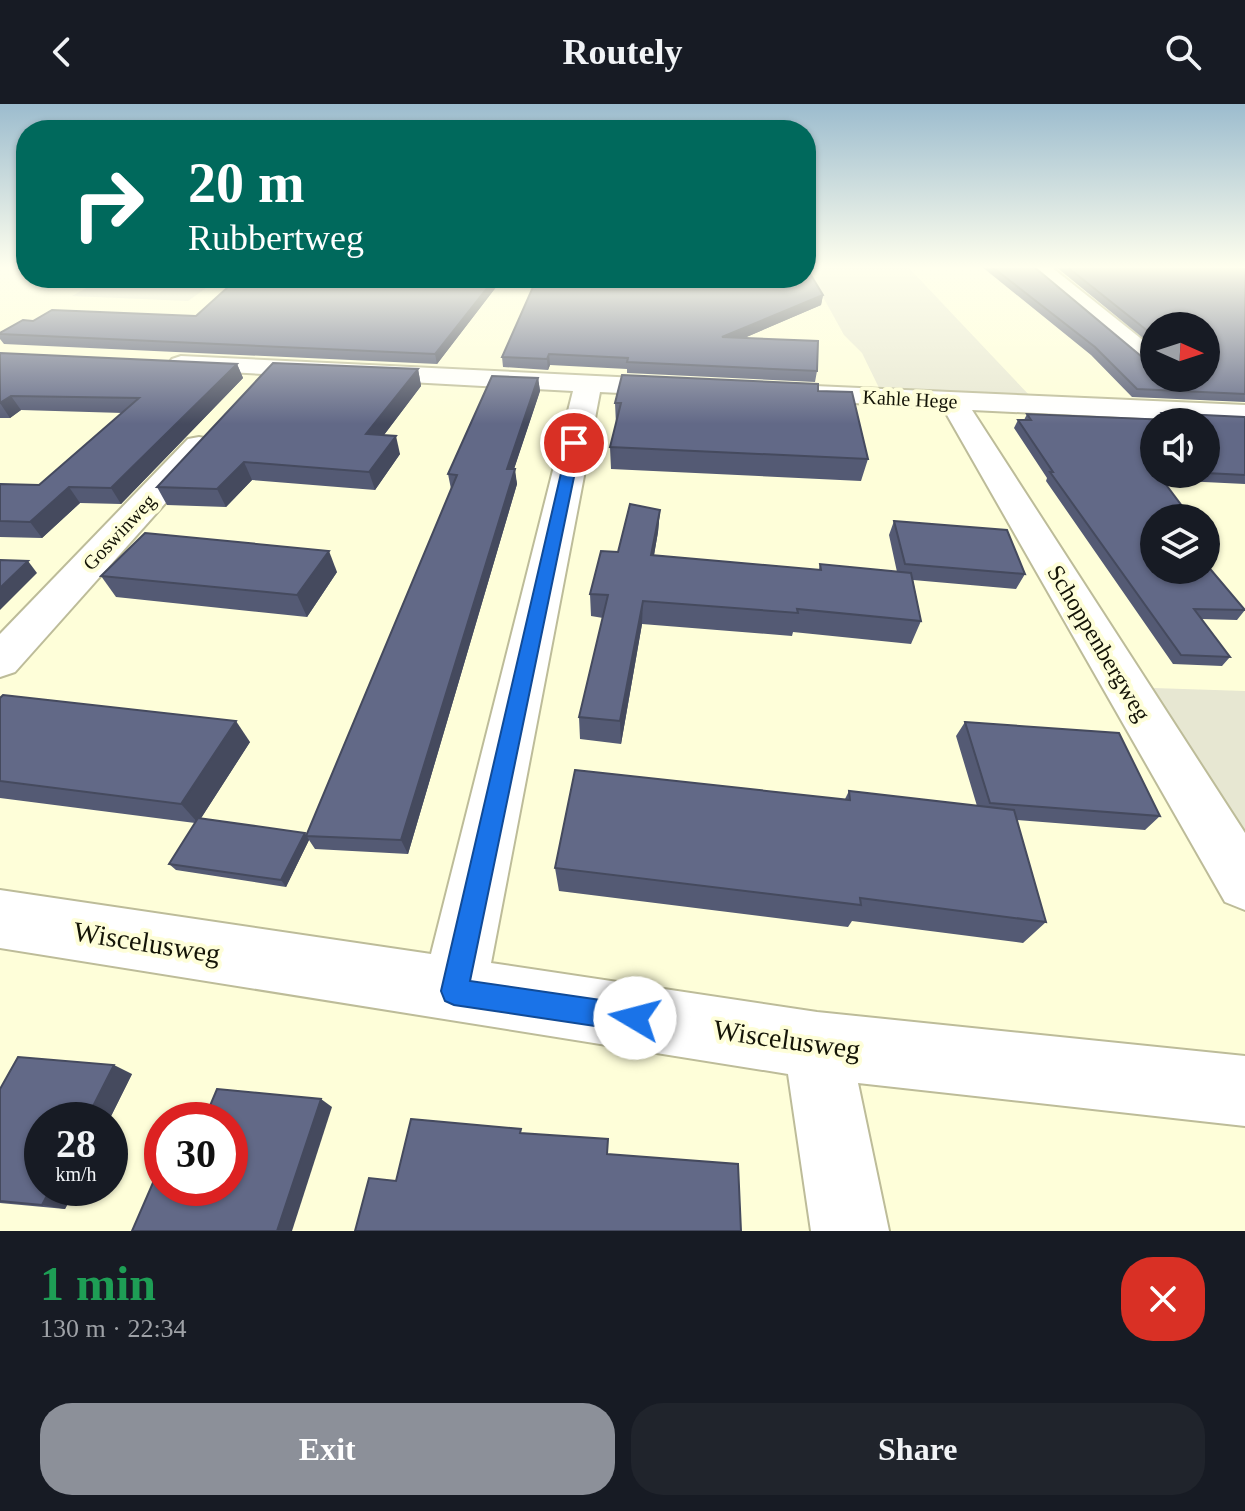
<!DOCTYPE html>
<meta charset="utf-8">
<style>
:root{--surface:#171b24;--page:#20242c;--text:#f1f3f6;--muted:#9ea1a6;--accent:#8c9099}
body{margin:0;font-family:"Times New Roman",serif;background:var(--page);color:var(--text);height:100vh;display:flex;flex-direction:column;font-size:30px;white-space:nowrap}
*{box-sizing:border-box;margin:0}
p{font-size:26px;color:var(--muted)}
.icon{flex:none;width:44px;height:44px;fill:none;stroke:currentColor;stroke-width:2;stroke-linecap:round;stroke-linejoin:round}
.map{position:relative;height:1127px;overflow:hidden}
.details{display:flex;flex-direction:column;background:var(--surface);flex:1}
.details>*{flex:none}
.hud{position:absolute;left:16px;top:16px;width:800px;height:168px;border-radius:32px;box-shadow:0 2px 6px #0004;background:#00695c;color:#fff;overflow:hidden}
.needle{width:52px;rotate:93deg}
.controls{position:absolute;left:1140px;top:208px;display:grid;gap:16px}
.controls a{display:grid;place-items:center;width:80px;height:80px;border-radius:50%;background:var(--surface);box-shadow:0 2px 6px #0004;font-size:40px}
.speed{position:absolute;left:24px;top:998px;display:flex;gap:16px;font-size:40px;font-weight:700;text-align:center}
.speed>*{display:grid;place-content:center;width:104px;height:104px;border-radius:50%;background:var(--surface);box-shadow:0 2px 6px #0004;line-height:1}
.speed small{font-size:20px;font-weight:400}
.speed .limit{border:12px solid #d22;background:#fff;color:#111}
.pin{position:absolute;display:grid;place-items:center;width:68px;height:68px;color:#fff;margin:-34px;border:4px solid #fff;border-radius:50%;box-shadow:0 2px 8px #0007}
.me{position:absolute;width:88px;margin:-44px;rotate:278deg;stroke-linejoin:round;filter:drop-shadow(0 0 6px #0008)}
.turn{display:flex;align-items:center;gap:28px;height:168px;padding:0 40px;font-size:36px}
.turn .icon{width:104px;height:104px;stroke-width:2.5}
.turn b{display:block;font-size:56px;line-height:68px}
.round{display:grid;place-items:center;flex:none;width:84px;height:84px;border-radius:32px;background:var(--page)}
.overview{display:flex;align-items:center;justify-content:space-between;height:136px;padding:0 40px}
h1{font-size:48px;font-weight:700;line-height:60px;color:#1e9e55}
.primary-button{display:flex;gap:16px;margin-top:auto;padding:16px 40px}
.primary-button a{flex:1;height:92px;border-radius:32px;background:var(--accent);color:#fff;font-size:32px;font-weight:700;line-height:92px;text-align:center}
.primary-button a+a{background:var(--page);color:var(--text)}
header{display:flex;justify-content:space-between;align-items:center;height:104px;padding:0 40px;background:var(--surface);font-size:36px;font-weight:700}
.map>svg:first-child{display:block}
.green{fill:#e7e7d2}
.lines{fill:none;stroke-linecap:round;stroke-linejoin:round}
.minor-casing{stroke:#bdbc99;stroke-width:4}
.minor{fill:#fff;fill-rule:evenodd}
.wall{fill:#545a74;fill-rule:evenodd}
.shaded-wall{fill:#454a5e}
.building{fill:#626987;stroke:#454a5e;stroke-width:2}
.route{fill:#1a73e8;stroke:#114b97;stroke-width:2}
.labels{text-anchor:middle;stroke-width:8;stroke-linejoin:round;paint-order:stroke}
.far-street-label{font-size:20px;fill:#141407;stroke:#fefed9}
.street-label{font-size:24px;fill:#141407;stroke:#fefed9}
.near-street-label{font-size:28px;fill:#141407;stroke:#fefed9}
</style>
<header><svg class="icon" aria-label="back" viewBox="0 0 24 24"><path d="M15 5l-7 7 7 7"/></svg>Routely<svg class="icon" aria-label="search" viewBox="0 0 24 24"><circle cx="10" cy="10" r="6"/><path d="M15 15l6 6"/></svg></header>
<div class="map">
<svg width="1245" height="1127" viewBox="0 0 1245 1127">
<rect width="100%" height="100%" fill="#fefed9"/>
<g class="green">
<path d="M 806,162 L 907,162 L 1031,293 L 880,286 L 862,249 L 844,231 Z"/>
<path d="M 104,174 L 220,174 L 188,197 L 72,192 Z"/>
<path d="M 1153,584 L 1245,587 L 1245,730 Z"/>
</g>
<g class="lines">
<g class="minor-casing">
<g id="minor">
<path d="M 1027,162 L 1050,162 L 1154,245 L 1154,266 L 1145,263 Z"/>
<path d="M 181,252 L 679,276 L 689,278 L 693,284 L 689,290 L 679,292 L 600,288 L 491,859 L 817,908 L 1245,952 L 1245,1022 L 858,979 L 889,1127 L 811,1127 L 788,970 L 0,844 L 0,786 L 431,850 L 573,287 L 172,265 L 168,260 L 172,255 Z"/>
<path d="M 792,281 L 1245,301 L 1245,319 L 972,306 L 1245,729 L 1245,806 L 1225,798 L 943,304 L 782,295 L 778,289 L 782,283 Z"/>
<path d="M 199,333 L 210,335 L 214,342 L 210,349 L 15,568 L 0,573 L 0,530 L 188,335 Z"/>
</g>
</g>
<use href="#minor" class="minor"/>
</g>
<g class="wall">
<path d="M 981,162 L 1033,162 L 1147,257 L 1206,274 L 1154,222 L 1154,243 L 1055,162 L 1245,162 L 1245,298 L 1132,293 L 1091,251 Z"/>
<path d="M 238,174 L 503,174 L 437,260 L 4,240 L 0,235 L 0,229 L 33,217 L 196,212 Z"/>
<path d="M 702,179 L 823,191 L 821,201 L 744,234 L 817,267 L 815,278 L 627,269 L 627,265 L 550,261 L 548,266 L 503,263 L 502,253 Z"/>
<path d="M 0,249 L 237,260 L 243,274 L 121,400 L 80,399 L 42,434 L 0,433 L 0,380 L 39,381 L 123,309 L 21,306 L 10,314 L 0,314 Z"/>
<path d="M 418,265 L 421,282 L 384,331 L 400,350 L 375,386 L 252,376 L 226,403 L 167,401 L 157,383 Z"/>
<path d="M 538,274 L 540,287 L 514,365 L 517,380 L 408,750 L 315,745 L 309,736 L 286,783 L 176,766 L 169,760 L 195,719 L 0,694 L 0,594 L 250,638 L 201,714 L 307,731 L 451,385 L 448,370 Z"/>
<path d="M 818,287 L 868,355 L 861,377 L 611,365 L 610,343 L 616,320 L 615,299 Z"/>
<path d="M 1162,309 L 1245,313 L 1245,380 L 1163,376 L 1154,414 L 1245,506 L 1237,516 L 1201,515 L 1230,553 L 1222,562 L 1173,560 L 1046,377 L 1047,374 L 1014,324 L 1018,316 L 1024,316 L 1027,310 L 1158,316 ZM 1206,318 L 1206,370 L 1154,370 Z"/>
<path d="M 660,406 L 658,428 L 654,451 L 819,466 L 820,460 L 897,468 L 889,431 L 894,417 L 1025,470 L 1016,485 L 913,476 L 921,517 L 911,540 L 793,528 L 792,532 L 642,520 L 621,640 L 580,635 L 579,613 L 603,514 L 591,512 L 590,490 Z"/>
<path d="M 337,468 L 307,513 L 116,493 L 101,472 Z"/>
<path d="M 965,618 L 1160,712 L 1145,726 L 1017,716 L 1046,818 L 1023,839 L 852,817 L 848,823 L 559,787 L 555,764 L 845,695 L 849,687 L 977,702 L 956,632 Z"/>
<path d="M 132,970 L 65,1105 L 0,1099 L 0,985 Z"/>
</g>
<g class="shaded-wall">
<path d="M 495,174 L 503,174 L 437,260 L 435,250 Z"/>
<path d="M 823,191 L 821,201 L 721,244 L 722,233 Z"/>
<path d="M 549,250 L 550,261 L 548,266 L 547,255 Z"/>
<path d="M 237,260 L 243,274 L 121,400 L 111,384 Z"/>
<path d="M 418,265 L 421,282 L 371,348 L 366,330 Z"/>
<path d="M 538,274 L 540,287 L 509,380 L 507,365 Z"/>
<path d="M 11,292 L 21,306 L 10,314 L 0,299 Z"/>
<path d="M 396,332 L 400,350 L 375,386 L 369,368 Z"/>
<path d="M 244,358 L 252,376 L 226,403 L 217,385 Z"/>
<path d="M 515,365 L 517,380 L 408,750 L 401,736 Z"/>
<path d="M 69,383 L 80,399 L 42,434 L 30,418 Z"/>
<path d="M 660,406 L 658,428 L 650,474 L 651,451 Z"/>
<path d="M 329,447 L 337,468 L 307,513 L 297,491 Z"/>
<path d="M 28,457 L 37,469 L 0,506 L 0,484 Z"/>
<path d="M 643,497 L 642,520 L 621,640 L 620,617 Z"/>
<path d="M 236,617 L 250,638 L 198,719 L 181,700 Z"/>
<path d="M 305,729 L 309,736 L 286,783 L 281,776 Z"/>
<path d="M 114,961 L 132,970 L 109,1016 L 86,1016 Z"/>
<path d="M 321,995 L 332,1003 L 292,1127 L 277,1127 Z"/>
<path d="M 51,1084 L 76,1084 L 65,1105 L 42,1101 Z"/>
</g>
<g class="building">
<path d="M 991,162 L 1033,162 L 1147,257 L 1154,259 L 1154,274 L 1206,274 L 1206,222 L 1154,222 L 1154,232 L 1066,162 L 1245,162 L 1245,290 L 1137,285 L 1095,243 Z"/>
<path d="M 806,163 L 823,191 L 722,233 L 818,237 L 817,267 L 627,258 L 628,254 L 549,250 L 547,255 L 502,253 L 537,174 L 680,174 L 702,179 L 744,178 L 753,174 L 806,174 Z"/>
<path d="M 238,174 L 495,174 L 435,250 L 0,230 L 0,229 L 23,216 L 33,217 L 52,206 L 196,212 Z"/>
<path d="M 0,249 L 237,260 L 111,384 L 69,383 L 30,418 L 0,417 L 0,380 L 39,381 L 139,294 L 11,292 L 0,299 Z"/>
<path d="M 273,259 L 418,265 L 366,330 L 396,332 L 369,368 L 244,358 L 217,385 L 157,383 Z"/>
<path d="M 622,271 L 818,280 L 818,287 L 852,288 L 868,355 L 610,343 L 621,299 L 615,299 Z"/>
<path d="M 492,272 L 538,274 L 507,365 L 515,365 L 401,736 L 306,732 L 457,371 L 448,370 Z"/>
<path d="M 1162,309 L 1245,313 L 1245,371 L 1206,369 L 1206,318 L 1154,318 L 1154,370 L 1158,370 L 1191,414 L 1154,414 L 1154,466 L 1206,466 L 1206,460 L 1245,506 L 1194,505 L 1230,553 L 1181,551 L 1050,368 L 1053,368 L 1018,316 L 1031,316 L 1027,310 L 1169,316 Z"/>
<path d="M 630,400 L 660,406 L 651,451 L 821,466 L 820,460 L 911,469 L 921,517 L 797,505 L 798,509 L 643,497 L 620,617 L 579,613 L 608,491 L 590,490 L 601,447 L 618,448 Z"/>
<path d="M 894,417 L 1007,426 L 1025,470 L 905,460 Z"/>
<path d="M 145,429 L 329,447 L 297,491 L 101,472 Z"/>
<path d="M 0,456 L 28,457 L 0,484 Z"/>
<path d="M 3,591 L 236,617 L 181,700 L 0,677 L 0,594 Z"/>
<path d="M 965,618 L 1119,629 L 1160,712 L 990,699 Z"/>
<path d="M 575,666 L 850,696 L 849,687 L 1014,706 L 1046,818 L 860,794 L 861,801 L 555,764 Z"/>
<path d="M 198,714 L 305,729 L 281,776 L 169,760 Z"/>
<path d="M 18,953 L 114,961 L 86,1016 L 42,1016 L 42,1084 L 51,1084 L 42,1101 L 0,1097 L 0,985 Z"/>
<path d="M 217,985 L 321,995 L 277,1127 L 132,1127 L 162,1058 L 162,1084 L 230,1084 L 230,1016 L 204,1016 Z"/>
<path d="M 411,1015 L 521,1025 L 520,1029 L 608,1035 L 607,1050 L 738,1060 L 741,1127 L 355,1127 L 369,1074 L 396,1077 Z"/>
</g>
<linearGradient id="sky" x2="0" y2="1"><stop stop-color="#9cbcce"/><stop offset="0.51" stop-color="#ffe"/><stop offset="1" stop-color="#ffe" stop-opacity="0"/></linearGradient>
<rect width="1245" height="320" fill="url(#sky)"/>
<path class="route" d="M 574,335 L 581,339 L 470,877 L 635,901 L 645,905 L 649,914 L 645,924 L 635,928 L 454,901 L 445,897 L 441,887 L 568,339 Z"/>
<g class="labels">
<g class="far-street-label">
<text transform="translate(910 295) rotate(3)" y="7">Kahle Hege</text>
<text transform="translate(119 428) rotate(-47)" y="7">Goswinweg</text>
</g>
<g class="street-label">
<text transform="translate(1099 539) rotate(59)" y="8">Schoppenbergweg</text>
</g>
<g class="near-street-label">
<text transform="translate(147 838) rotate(9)" y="10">Wiscelusweg</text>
<text transform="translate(787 935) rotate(8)" y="10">Wiscelusweg</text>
</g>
</g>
</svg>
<div class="controls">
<a><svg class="needle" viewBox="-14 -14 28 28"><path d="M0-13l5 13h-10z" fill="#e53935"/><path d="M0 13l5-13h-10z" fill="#9ea1a6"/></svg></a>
<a><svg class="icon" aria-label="sound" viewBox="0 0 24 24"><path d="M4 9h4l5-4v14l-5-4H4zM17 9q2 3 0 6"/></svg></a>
<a><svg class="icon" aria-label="layers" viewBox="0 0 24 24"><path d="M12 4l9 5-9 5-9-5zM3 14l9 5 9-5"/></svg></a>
</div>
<div class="speed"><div>28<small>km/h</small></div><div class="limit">30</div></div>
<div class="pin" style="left:574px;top:339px;background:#d93025"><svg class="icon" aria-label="arrive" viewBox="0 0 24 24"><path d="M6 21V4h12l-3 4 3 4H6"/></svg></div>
<svg class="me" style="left:635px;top:914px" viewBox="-20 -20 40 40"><circle r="19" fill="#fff"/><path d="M0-13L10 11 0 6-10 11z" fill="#1a73e8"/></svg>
<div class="hud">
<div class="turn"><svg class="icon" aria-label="right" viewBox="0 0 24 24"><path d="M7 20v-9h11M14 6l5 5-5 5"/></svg><div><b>20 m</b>Rubbertweg</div></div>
</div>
</div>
<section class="details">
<div class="overview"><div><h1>1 min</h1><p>130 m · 22:34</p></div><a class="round" style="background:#d93025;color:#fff"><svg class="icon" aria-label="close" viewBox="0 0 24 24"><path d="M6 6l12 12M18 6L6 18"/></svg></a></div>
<div class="primary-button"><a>Exit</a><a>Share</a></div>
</section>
